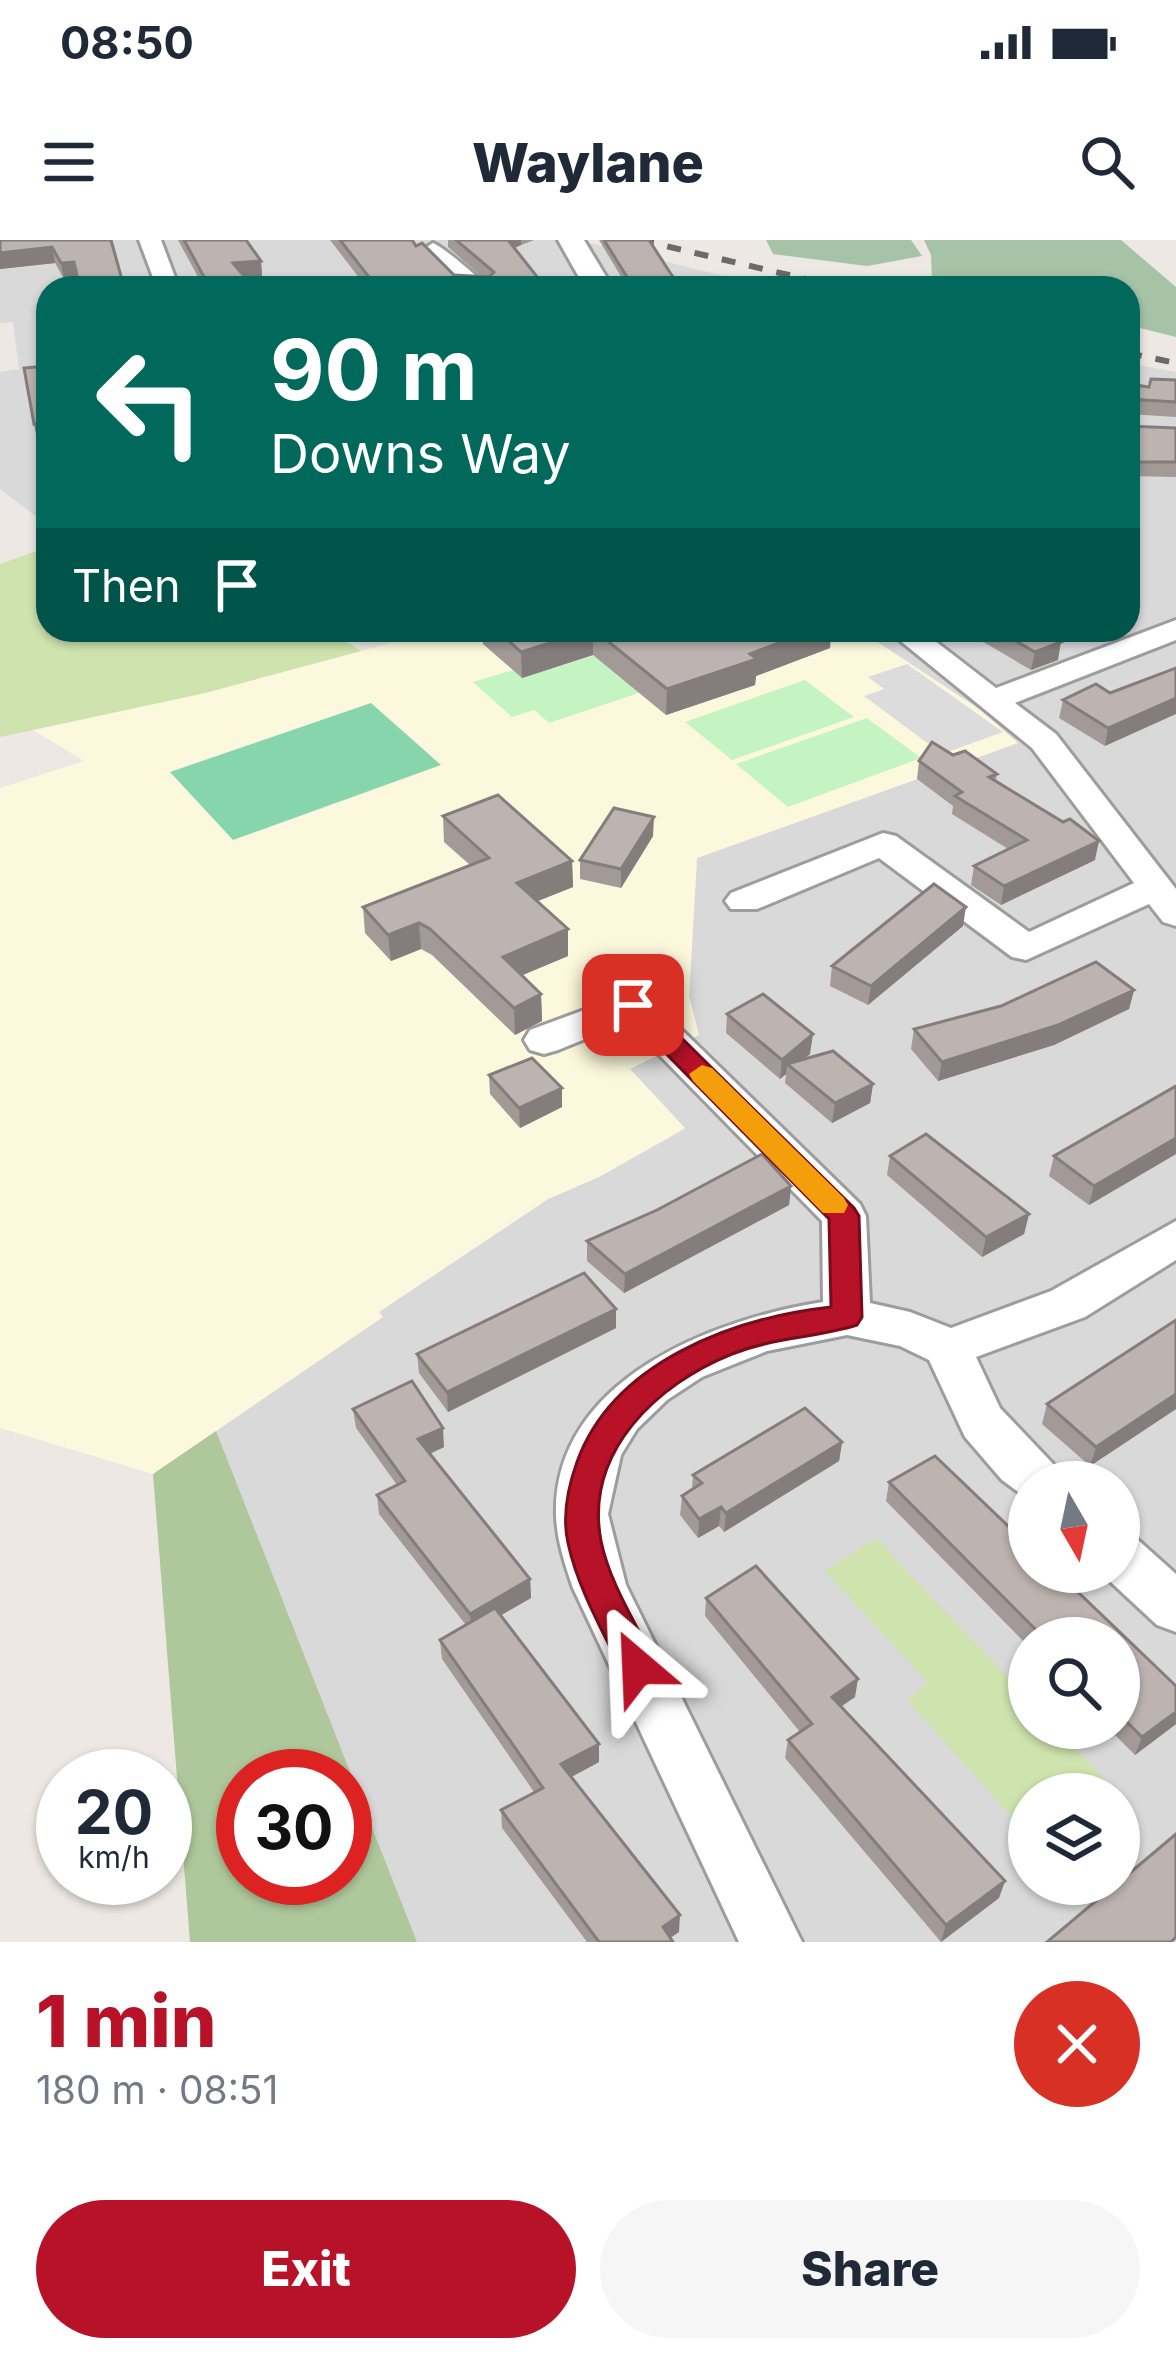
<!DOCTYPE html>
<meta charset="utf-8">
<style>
:root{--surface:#fff;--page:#f6f6f7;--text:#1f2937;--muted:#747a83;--accent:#b71228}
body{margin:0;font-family:Inter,sans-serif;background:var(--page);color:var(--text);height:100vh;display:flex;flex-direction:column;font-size:45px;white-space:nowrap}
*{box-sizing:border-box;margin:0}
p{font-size:39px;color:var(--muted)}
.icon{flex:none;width:66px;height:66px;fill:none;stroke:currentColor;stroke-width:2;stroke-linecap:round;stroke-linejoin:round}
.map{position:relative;height:1702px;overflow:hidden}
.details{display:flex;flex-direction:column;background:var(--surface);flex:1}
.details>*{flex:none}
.banner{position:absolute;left:36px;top:36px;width:1104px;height:366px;border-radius:36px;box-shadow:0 3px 9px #0004;background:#00695c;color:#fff;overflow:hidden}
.needle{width:78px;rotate:171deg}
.controls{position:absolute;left:1008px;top:1221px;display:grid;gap:24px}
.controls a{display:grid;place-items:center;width:132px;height:132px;border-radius:50%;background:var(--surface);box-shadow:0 3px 9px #0004;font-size:60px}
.speed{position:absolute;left:36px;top:1509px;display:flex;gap:24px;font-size:60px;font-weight:700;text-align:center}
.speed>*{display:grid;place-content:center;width:156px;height:156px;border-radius:50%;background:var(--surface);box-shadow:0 3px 9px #0004;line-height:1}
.speed small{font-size:30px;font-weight:400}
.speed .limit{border:18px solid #d22;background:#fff;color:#111}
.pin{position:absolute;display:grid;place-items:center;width:102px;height:102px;color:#fff;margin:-51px;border-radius:24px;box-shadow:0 6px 18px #0006}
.me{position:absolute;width:132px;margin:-66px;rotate:334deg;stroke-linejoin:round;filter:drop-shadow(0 0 9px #0008)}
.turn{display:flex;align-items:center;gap:42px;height:252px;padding:0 36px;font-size:54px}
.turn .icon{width:156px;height:156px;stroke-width:2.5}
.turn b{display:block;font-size:84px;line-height:102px}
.then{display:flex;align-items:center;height:114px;padding:0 36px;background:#0003;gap:24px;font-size:45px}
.round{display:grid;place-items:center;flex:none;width:126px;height:126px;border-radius:63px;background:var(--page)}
.head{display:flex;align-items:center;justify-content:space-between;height:204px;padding:0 36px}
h1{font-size:72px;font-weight:800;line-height:90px;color:var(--accent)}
.button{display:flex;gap:24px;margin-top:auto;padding:24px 36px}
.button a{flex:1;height:138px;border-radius:72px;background:var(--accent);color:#fff;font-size:48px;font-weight:800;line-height:138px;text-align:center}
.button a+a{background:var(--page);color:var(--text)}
.status{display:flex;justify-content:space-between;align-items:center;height:84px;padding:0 60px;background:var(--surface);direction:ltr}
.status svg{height:33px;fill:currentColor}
header{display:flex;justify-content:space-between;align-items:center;height:156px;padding:0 36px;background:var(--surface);font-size:54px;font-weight:800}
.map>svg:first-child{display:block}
.residential{fill:#dad9d9;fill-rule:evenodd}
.education{fill:#fcf8dd}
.grass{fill:#cee3ad}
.forest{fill:#aec89b;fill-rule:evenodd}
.cemetery{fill:#a6c3a7}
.park{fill:#c5f4c3}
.pitch{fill:#87d5ad}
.parking{fill:#dcdcdc}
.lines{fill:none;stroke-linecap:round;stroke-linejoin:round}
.minor-casing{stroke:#9d9d9d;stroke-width:6}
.tertiary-casing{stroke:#9d9d9d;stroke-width:6}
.minor{fill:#fff;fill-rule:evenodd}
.tertiary{fill:#fff;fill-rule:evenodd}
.rail{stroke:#6a6a6a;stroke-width:6;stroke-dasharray:14 14;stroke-linecap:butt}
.wall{fill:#a39a97}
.shaded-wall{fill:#847d7b}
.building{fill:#bdb3b0;stroke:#847d7b;stroke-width:3}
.route{fill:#b71228;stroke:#770c1a;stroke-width:3}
.slow{fill:#f59e0b}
</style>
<div class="status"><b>08:50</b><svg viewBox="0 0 49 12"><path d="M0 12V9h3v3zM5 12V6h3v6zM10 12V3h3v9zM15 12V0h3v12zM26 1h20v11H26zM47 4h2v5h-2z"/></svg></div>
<header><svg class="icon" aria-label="menu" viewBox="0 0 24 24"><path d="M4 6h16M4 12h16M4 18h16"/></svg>Waylane<svg class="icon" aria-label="search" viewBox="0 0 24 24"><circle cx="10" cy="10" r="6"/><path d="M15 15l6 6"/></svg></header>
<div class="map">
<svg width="1176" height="1702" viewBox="0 0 1176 1702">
<rect width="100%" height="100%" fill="#ede8e3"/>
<g class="residential">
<path d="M 0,0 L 577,0 L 773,48 L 48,48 L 48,286 L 0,249 L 0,132 L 19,129 L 13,82 L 0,83 Z"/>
<path d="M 1128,123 L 1176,132 L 1176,1702 L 260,1702 L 345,1638 L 345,1536 L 216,1191 L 382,1076 L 378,1072 L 548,959 L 599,937 L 685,889 L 630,829 L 699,795 L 689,756 L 697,618 L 1017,503 L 979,469 L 859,390 L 1128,390 ZM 1029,1242 L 1119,1242 L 1119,1332 L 1029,1332 ZM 1029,1398 L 1119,1398 L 1119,1488 L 1029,1488 ZM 1029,1554 L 1119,1554 L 1119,1644 L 1029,1644 Z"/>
</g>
<path class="education" d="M 439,390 L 859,390 L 979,469 L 1018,503 L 697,618 L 689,756 L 699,795 L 630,829 L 685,888 L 599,937 L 548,959 L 379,1072 L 383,1077 L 153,1234 L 0,1188 L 0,548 L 84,521 L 33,490 L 205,453 Z"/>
<g class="grass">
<path d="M 48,307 L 48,390 L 327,390 L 361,411 L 205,453 L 0,497 L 0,324 Z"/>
<path d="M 876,1298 L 1029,1460 L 1029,1488 L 1056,1488 L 1118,1554 L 1029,1554 L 1029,1596 L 907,1460 L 928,1443 L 825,1331 Z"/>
</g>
<path class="forest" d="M 216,1191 L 417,1702 L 190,1702 L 153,1234 ZM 244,1536 L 345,1536 L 345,1638 L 243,1638 Z"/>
<g class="cemetery">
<path d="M 766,0 L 911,0 L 922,16 L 867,26 L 773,14 Z"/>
<path d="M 924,0 L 1121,0 L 1176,47 L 1176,97 L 1128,85 L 1128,48 L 958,48 L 932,43 L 931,15 Z"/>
</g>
<g class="park">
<path d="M 624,406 L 639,453 L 549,483 L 534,470 L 512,477 L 473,442 L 513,430 L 522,438 Z"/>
<path d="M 805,440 L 854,477 L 732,520 L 685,482 Z"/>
<path d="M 867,478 L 921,518 L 788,567 L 736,524 Z"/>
</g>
<path class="pitch" d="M 371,463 L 441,525 L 233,600 L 170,532 Z"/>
<path class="parking" d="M 907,424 L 1003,492 L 942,514 L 864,456 L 884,449 L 868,437 Z"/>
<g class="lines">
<g class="minor-casing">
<g id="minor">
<path d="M 139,0 L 161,0 L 179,48 L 157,48 Z"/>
<path d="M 433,3 C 448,10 477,37 490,48 L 455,46 L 422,10 Z"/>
<path d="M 598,39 L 606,41 L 608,48 L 554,48 L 565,41 Z"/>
<path d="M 1176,380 L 1176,400 L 1015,463 L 1056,494 L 1176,649 L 1176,686 L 1163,682 L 1149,664 L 1026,720 L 1012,717 L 879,618 L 757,669 L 731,669 L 725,661 L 731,653 L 883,593 L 896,596 L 1029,692 L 1134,643 L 1032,508 L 887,390 L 921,390 L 996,448 Z"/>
<path d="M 633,752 L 647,756 L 860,964 L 866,976 L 870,1063 L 910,1072 L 951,1088 L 1051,1051 L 1176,981 L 1176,1020 L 1085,1077 L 976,1117 L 1000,1168 L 1056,1227 L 1064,1242 L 1029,1242 L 1029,1260 L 1002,1240 L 965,1197 L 929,1120 L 900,1106 L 847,1095 L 767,1111 L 702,1137 L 667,1160 L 637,1189 L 621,1215 L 608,1274 L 626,1345 L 802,1702 L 739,1702 L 573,1348 C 565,1325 557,1301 556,1276 C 552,1140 714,1079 823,1062 L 822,981 L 627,782 L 558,810 L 544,814 L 530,810 L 524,800 L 530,790 Z"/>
<path d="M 1119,1293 L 1138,1300 L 1176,1334 L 1176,1392 L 1157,1385 L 1100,1332 L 1119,1332 Z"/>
</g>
</g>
<g class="tertiary-casing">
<path id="tertiary" d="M 558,0 L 584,0 L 613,48 L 585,48 Z"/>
</g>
<use href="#minor" class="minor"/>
<use href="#tertiary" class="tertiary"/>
<g class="rail">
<path d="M 640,0 L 844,48"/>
<path d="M 1128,113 L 1176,123"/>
</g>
</g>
<g class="wall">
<path d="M 0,0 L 111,0 L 125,48 L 79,48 L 77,38 L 64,39 L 55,23 L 0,29 Z"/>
<path d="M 178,0 L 246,0 L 261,21 L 262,36 L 245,38 L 254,48 L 204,48 Z"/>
<path d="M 330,0 L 412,0 L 416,6 L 454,35 L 482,37 L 448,7 L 448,0 L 534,0 L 514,8 L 546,48 L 367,48 Z"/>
<path d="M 599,0 L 649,0 L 680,48 L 628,48 Z"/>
<path d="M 1176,140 L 1176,177 L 1128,174 L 1128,144 L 1149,147 Z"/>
<path d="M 1128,186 L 1176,188 L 1176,237 L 1128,236 Z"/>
<path d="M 482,390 L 831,390 L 830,408 L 756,436 L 755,445 L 666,475 L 593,415 L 522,438 L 483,404 Z"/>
<path d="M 963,390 L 1044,390 L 1058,420 L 1031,430 Z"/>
<path d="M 1176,428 L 1105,506 L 1059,478 L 1063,460 L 1110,453 Z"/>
<path d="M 953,515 L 997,534 L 996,541 L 1095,620 L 1001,665 L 971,645 L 974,626 L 1008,609 L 952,574 L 953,566 L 917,539 L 919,521 Z"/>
<path d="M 443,576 L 572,621 L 573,647 L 537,661 L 568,689 L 568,716 L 522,735 L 541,754 L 542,781 L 515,795 L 432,715 L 421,709 L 391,721 L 365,693 L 363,667 L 470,625 L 444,602 Z"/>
<path d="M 653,596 L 621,648 L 580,639 L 580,620 Z"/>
<path d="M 963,686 L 868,765 L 830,746 L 832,726 Z"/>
<path d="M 1134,750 L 1129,769 L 1054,805 L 938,841 L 911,809 L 914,789 Z"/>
<path d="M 727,774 L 810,814 L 803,820 L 873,844 L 870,863 L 832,883 L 785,843 L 786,834 L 780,839 L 726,793 Z"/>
<path d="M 489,835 L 562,848 L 562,867 L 520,888 L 490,854 Z"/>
<path d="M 1176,846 L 1176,914 L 1089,965 L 1049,936 L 1054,916 Z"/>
<path d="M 890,916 L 1029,974 L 1024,994 L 982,1017 L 887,935 Z"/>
<path d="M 791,946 L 789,965 L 624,1053 L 587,1021 L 587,1001 Z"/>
<path d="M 616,1069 L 616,1088 L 448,1172 L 419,1133 L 417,1114 Z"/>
<path d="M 1176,1080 L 1176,1169 L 1090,1226 L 1042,1184 L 1047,1164 Z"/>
<path d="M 353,1169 L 444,1207 L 430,1214 L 530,1339 L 531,1358 L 501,1375 L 599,1522 L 571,1537 L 679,1692 L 670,1698 L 673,1702 L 587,1702 L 502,1588 L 501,1570 L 534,1552 L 442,1419 L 440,1400 L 466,1385 L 379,1274 L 377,1255 L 397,1245 L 356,1188 Z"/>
<path d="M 842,1202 L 839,1221 L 724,1292 L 719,1286 L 698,1298 L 680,1275 L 682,1256 L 692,1249 L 693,1235 Z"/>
<path d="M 935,1216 L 1029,1306 L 1029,1332 L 1057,1332 L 1176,1446 L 1176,1484 L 1135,1515 L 1108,1488 L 1119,1488 L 1119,1398 L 1029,1398 L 1029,1407 L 886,1261 L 889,1242 Z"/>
<path d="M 706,1358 L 855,1457 L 841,1467 L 999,1658 L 941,1702 L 785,1518 L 788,1500 L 800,1492 L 705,1376 Z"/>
</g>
<g class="shaded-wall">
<path d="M 505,0 L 521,0 L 521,5 L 506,12 Z"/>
<path d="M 52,7 L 55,23 L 0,29 L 0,13 Z"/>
<path d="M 261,21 L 262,36 L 235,38 L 233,23 Z"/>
<path d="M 74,22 L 77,38 L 64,39 L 61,23 Z"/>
<path d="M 389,39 L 389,48 L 373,48 L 372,41 Z"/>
<path d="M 48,182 L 48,197 L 37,199 L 34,184 Z"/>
<path d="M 593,390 L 593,415 L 522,438 L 521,412 Z"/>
<path d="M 813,390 L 831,390 L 830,408 L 756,436 L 755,445 L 666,475 L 667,449 L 750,414 Z"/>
<path d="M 1061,402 L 1058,420 L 1031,430 L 1035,412 Z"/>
<path d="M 1176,458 L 1176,474 L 1105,506 L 1108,488 Z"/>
<path d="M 654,577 L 653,596 L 621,648 L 621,629 Z"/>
<path d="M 1099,601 L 1095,620 L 1001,665 L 1004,646 Z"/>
<path d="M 572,621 L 573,647 L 518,669 L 517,643 Z"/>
<path d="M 966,667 L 963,686 L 868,765 L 871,746 Z"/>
<path d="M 419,683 L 421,709 L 391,721 L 388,695 Z"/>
<path d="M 568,689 L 568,716 L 504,743 L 503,717 Z"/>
<path d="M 1134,750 L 1129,769 L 1054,805 L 938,841 L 942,822 Z"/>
<path d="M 541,754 L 542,781 L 515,795 L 514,768 Z"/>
<path d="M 813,794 L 810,814 L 793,828 L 787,824 L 786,834 L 780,839 L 782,820 Z"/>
<path d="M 873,844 L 870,863 L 832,883 L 835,863 Z"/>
<path d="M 562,848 L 562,867 L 520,888 L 519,868 Z"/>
<path d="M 1176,898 L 1176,914 L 1089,965 L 1094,946 Z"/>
<path d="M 791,946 L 789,965 L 624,1053 L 625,1034 Z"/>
<path d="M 1029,974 L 1024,994 L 982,1017 L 986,997 Z"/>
<path d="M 616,1069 L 616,1088 L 448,1172 L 447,1152 Z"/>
<path d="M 1176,1154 L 1176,1169 L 1090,1226 L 1096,1207 Z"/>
<path d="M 443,1188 L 444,1207 L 420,1218 L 418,1199 Z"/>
<path d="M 842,1202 L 839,1221 L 724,1292 L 726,1273 Z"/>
<path d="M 721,1267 L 719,1286 L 698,1298 L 699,1279 Z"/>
<path d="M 530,1339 L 531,1358 L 472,1392 L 470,1374 Z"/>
<path d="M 858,1439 L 855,1457 L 828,1475 L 832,1457 Z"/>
<path d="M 1176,1472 L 1176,1484 L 1135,1515 L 1142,1497 Z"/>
<path d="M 599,1504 L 599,1522 L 562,1542 L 561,1524 Z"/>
<path d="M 1005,1641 L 999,1658 L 941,1702 L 946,1685 Z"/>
<path d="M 680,1675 L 679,1692 L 664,1702 L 663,1687 Z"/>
</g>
<g class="building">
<path d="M 0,0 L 111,0 L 124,47 L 80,48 L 74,22 L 61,23 L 52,7 L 0,13 Z"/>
<path d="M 184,0 L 246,0 L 261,21 L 233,23 L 254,48 L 210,48 Z"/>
<path d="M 340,0 L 412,0 L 416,6 L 422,3 L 454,35 L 489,37 L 494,32 L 456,0 L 508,0 L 546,48 L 394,48 L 389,39 L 372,41 Z"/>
<path d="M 604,0 L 649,0 L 680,48 L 634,48 Z"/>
<path d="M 48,126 L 48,182 L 34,184 L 24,128 Z"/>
<path d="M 1151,139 L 1176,140 L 1176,162 L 1128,159 L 1128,144 L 1149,147 Z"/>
<path d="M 1128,186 L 1176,188 L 1176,222 L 1128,222 Z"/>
<path d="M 496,390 L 592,390 L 521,412 Z"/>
<path d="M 594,390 L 813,390 L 750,414 L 757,419 L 667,449 Z"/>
<path d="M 996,390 L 1044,390 L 1061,402 L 1035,412 Z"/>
<path d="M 1176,428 L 1176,458 L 1108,488 L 1063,460 L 1096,444 L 1110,453 Z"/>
<path d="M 932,502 L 953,515 L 965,511 L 997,534 L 989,537 L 1063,582 L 1070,579 L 1099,601 L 1004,646 L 974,626 L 1027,600 L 955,556 L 962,552 L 919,521 Z"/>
<path d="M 498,555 L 572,621 L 517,643 L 568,689 L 503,717 L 541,754 L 514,768 L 430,689 L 419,683 L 388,695 L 363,667 L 489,618 L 443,576 Z"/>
<path d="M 614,568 L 654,577 L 621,629 L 580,620 Z"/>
<path d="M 934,644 L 966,667 L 871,746 L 832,726 Z"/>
<path d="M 1096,722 L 1134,750 L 1058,785 L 942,822 L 914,789 L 1001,766 Z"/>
<path d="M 763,754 L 813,794 L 782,820 L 727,774 Z"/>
<path d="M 833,811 L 873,844 L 835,863 L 787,824 Z"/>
<path d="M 532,818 L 562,848 L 519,868 L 489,835 Z"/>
<path d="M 1176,846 L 1176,898 L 1094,946 L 1054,916 Z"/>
<path d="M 926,894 L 1029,974 L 986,997 L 890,916 Z"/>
<path d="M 762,914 L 791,946 L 625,1034 L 587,1001 L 657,970 Z"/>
<path d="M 584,1033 L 616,1069 L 447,1152 L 417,1114 Z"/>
<path d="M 1176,1080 L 1176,1154 L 1096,1207 L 1047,1164 Z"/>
<path d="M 412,1141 L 443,1188 L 418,1199 L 530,1339 L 470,1374 L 377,1255 L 405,1241 L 353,1169 Z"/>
<path d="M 805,1168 L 842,1202 L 726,1273 L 721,1267 L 699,1279 L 682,1256 L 702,1243 L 693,1235 Z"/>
<path d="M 935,1216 L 1029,1306 L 1029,1332 L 1057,1332 L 1176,1446 L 1176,1472 L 1142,1497 L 1119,1474 L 1119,1398 L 1044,1398 L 889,1242 Z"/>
<path d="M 756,1326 L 858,1439 L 832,1457 L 1005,1641 L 946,1685 L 788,1500 L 812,1484 L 706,1358 Z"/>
<path d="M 495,1368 L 599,1504 L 561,1524 L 680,1675 L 663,1687 L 673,1702 L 599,1702 L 501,1570 L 543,1548 L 440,1400 Z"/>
<path d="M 1176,1594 L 1176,1697 L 1171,1702 L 1047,1702 L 1116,1644 L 1119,1644 L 1119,1642 Z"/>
</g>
<path class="route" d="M 633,757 L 642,759 L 854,968 L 859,976 L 862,1077 L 857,1085 C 816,1098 775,1097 732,1114 C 657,1144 584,1212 601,1301 C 610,1345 638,1386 657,1427 L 651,1439 L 638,1444 L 626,1439 C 605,1395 578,1350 568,1303 C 562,1276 568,1247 577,1222 C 613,1122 733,1078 831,1067 L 829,979 L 624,771 L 620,765 Z"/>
<path class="slow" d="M 702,825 L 712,828 L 844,958 L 848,965 L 844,973 L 823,973 L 693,841 L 689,834 Z"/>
</svg>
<div class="controls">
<a><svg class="needle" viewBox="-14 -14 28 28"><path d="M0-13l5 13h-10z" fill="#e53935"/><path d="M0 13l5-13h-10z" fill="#747a83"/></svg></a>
<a><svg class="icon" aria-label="search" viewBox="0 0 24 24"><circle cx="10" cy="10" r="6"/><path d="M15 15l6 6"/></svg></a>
<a><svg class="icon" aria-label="layers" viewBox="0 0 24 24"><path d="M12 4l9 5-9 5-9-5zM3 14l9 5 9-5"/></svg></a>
</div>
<div class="speed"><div>20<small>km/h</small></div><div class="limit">30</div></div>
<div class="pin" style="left:633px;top:765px;background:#d93025"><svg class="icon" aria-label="arrive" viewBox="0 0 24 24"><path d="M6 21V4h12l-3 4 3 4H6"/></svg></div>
<svg class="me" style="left:638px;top:1427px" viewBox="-20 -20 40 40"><path d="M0-17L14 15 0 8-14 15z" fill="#b71228" stroke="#fff" stroke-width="4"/></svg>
<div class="banner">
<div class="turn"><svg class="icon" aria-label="left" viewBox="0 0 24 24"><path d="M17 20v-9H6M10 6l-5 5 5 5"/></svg><div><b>90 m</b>Downs Way</div></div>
<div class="then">Then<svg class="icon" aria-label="arrive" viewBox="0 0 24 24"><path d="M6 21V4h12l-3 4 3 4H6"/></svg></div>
</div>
</div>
<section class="details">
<div class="head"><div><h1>1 min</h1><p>180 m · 08:51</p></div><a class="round" style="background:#d93025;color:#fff"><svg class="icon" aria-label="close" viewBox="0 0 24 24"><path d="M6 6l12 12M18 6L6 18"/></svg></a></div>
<div class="button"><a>Exit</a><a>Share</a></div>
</section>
